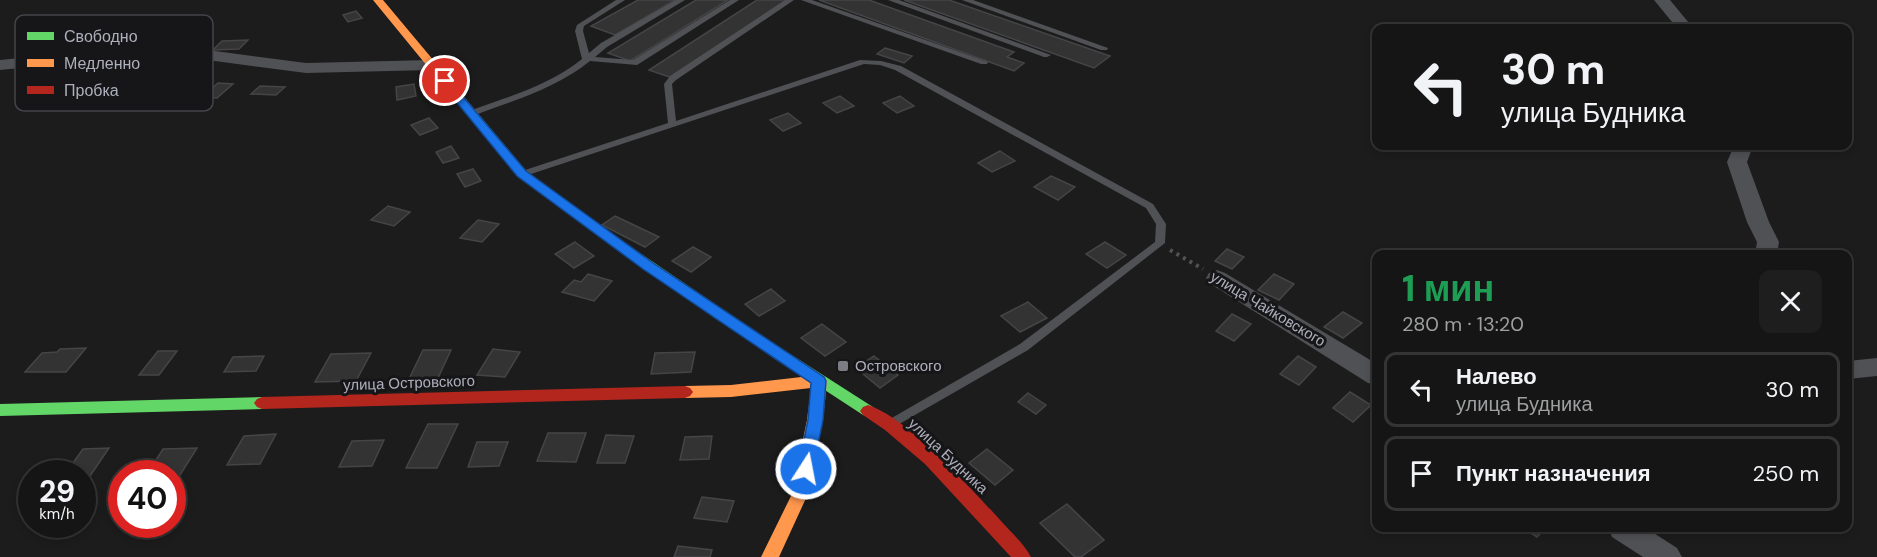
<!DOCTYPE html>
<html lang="ru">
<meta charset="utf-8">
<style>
:root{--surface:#151515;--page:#1e1e1e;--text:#f1f3f6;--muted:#9d9fa0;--line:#343434}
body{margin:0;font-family:"DM Sans",sans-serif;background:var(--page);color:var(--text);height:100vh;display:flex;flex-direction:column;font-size:22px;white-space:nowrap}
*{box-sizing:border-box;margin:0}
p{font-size:20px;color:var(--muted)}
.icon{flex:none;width:33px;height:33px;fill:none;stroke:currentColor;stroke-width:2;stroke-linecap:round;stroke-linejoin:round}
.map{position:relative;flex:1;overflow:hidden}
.drawer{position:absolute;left:1372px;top:250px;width:480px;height:282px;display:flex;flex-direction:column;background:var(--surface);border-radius:12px;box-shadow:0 3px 9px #0003,0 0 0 2px var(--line)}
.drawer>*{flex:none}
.guide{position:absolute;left:1372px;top:24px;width:480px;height:126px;border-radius:12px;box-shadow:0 3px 9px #0003,0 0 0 2px var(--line);background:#151515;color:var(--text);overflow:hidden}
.speed{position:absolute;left:18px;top:460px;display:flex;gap:12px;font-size:30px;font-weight:700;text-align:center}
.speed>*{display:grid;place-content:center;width:78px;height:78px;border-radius:50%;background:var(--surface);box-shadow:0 3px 9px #0003,0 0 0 2px var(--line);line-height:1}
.speed small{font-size:15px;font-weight:400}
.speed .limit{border:9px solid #d22;background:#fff;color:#111}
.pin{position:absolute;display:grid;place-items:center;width:51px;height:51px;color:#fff;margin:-26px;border:3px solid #fff;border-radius:50%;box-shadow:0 2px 6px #0007}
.me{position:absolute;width:66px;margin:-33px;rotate:11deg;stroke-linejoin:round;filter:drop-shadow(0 0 4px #0008)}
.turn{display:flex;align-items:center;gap:21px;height:126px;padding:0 30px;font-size:27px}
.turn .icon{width:78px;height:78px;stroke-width:2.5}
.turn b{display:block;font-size:42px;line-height:51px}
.round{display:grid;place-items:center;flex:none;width:63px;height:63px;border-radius:12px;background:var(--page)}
.headline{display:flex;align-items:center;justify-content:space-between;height:102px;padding:0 30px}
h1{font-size:36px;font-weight:800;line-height:45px;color:#1e9e55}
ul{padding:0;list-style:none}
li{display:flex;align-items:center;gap:18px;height:75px;margin:0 12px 9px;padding:0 18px;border:3px solid var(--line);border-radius:12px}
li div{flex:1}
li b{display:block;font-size:22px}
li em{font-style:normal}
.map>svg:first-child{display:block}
.building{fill:#333334;stroke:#454548;stroke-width:1.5}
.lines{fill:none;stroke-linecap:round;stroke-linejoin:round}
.path{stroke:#525256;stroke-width:4;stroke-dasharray:3 4.5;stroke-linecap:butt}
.lane{fill:#505155;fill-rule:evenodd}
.street{fill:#505155;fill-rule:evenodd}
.fast{fill:#63d668;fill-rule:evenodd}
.slow{fill:#ff974d;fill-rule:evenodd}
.jam{fill:#b3261e;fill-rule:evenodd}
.route{fill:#1a73e8;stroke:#114b97;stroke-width:1.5}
.poi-dot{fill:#7b7c84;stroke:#161618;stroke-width:2}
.labels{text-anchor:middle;stroke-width:6;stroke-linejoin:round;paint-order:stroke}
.street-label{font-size:15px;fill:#aeafbc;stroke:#161618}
.poi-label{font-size:15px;fill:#aeafbc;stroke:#161618;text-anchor:start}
.key{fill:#161618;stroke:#444449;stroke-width:1.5}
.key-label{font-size:16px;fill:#aeafbc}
</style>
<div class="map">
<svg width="1877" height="557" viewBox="0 0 1877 557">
<rect width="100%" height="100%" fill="#1c1c1c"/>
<g class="building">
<path d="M 638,0 L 675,0 L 615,35 L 591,26 Z"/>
<path d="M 696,0 L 728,0 L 630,61 L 608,53 Z"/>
<path d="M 757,0 L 789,0 L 672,78 L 649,70 Z"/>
<path d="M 819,0 L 869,0 L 1014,52 L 1007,57 L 1024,63 L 1014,71 Z"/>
<path d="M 904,0 L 949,0 L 1110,56 L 1094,68 Z"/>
<path d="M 356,11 L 362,18 L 348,22 L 343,15 Z"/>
<path d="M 248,40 L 239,49 L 213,50 L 222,41 Z"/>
<path d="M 885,48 L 912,56 L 904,63 L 877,54 Z"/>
<path d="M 218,83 L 233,84 L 217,98 L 202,97 Z"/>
<path d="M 414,84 L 416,96 L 397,100 L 396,87 Z"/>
<path d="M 260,86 L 285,87 L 276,95 L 251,94 Z"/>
<path d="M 840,96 L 854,106 L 837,113 L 823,103 Z"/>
<path d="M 900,96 L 914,106 L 897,113 L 883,103 Z"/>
<path d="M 788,113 L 801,123 L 783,131 L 770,120 Z"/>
<path d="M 429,118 L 438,128 L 420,135 L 411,125 Z"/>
<path d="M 451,146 L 459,158 L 443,163 L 436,152 Z"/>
<path d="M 1000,151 L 1015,161 L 992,172 L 978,163 Z"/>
<path d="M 473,169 L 481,181 L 465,187 L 457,174 Z"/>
<path d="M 1051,176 L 1075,187 L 1058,200 L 1034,187 Z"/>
<path d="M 388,206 L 410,212 L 394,226 L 371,220 Z"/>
<path d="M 615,216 L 659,237 L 645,247 L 602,225 Z"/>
<path d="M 478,220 L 499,224 L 482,242 L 460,238 Z"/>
<path d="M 575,242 L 594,256 L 574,268 L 555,254 Z"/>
<path d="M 1105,242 L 1126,255 L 1107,268 L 1086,254 Z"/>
<path d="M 693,247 L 711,257 L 691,272 L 672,261 Z"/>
<path d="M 1227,249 L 1244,257 L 1232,269 L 1215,261 Z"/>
<path d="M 588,274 L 612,281 L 594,301 L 562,292 L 574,280 L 581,282 Z"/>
<path d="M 1274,274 L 1294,284 L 1279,300 L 1258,290 Z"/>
<path d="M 771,289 L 785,301 L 759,316 L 745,304 Z"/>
<path d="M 1028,302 L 1047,318 L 1020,332 L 1001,316 Z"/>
<path d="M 1343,312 L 1362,323 L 1343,338 L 1324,327 Z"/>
<path d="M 1232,314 L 1251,324 L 1234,341 L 1216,331 Z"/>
<path d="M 822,324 L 846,342 L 825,356 L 801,338 Z"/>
<path d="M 86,348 L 66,372 L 25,372 L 42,353 L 57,352 L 60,349 Z"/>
<path d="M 493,349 L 520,352 L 505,377 L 477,375 Z"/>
<path d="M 423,350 L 451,350 L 438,378 L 409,379 Z"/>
<path d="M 158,351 L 177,351 L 159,375 L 139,375 Z"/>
<path d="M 695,352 L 691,372 L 651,374 L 655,353 Z"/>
<path d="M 371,353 L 356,381 L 315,382 L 331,354 Z"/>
<path d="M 264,356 L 256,371 L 224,372 L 233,357 Z"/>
<path d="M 874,356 L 898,375 L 880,388 L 856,368 Z"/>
<path d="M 1298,356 L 1316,367 L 1299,385 L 1280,374 Z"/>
<path d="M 1350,392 L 1371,405 L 1353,422 L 1333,408 Z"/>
<path d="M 1028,393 L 1046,405 L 1036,414 L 1018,402 Z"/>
<path d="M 428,424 L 458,424 L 437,468 L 406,468 Z"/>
<path d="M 548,433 L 586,433 L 576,462 L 537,461 Z"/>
<path d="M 276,434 L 260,464 L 227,465 L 244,436 Z"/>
<path d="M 606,435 L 634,436 L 625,463 L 597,463 Z"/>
<path d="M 712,436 L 709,459 L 680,460 L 685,437 Z"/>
<path d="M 384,440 L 372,466 L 339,467 L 352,441 Z"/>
<path d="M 477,442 L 508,442 L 499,466 L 468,467 Z"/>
<path d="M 109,448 L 88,479 L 82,479 L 82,474 L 65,474 L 83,449 Z"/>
<path d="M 197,448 L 180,475 L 147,474 L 163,449 Z"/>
<path d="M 987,449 L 1013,470 L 995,485 L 969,463 Z"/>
<path d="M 702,497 L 734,501 L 727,522 L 694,518 Z"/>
<path d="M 1067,504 L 1104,540 L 1081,557 L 1075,557 L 1040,523 Z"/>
<path d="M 1523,528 L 1545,528 L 1537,537 Z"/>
<path d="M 678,546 L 712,550 L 710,557 L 674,557 Z"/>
</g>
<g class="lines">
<path class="path" d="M 1170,250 L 1203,269"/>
<g class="lane">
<path d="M 616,0 L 625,0 L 584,26 L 583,31 L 589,53 L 601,43 L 676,0 L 685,0 L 607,47 L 595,57 L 633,60 L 730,0 L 739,0 L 637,65 L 590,61 C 557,88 515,100 475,115 L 469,115 L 469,111 C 508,97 550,85 582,59 L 575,31 L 577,25 Z"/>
<path d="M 785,0 L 794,0 L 676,80 L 672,84 L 676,121 L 860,60 L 881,61 L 901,66 L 1153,204 L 1166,224 L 1165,243 L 1028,350 L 894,427 L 890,425 L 888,422 L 890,419 L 1020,344 L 1155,242 L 1156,224 L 1146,208 L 895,70 L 880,65 L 864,64 L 525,176 L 519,176 L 517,174 L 519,172 L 668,123 L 664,84 L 670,76 Z"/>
<path d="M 801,0 L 812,0 L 988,62 L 987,64 L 981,64 Z"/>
<path d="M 888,0 L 899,0 L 1051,55 L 1047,57 L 1044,57 Z"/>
<path d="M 962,0 L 973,0 L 1108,48 L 1107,50 L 1101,50 Z"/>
</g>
<g class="street">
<path d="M 1654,0 L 1670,0 L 1693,28 L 1677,28 Z"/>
<path d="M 151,49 L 215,51 L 306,63 L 431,60 L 437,61 L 440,65 L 437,69 L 431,70 L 306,73 L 215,61 L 151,59 L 79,62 L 0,70 L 0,60 L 79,52 Z"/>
<path d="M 1734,146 L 1753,146 L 1747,162 L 1769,222 L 1779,242 L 1777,255 L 1755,255 L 1757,242 L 1747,222 L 1727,162 Z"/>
<path d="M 1217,270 L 1225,273 L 1377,364 L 1377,385 L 1368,383 L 1209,283 L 1206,278 L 1209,273 Z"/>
<path d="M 1877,358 L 1877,376 L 1848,379 L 1848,361 Z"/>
<path d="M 1608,528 L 1646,528 L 1677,548 L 1682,557 L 1643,557 L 1612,537 Z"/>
</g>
<g class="fast">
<path d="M 578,211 L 762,336 L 873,407 L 876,411 L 873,415 L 868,417 L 863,415 L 716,319 L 574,218 L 572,215 L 574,212 Z"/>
<path d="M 262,397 L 267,399 L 270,403 L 267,407 L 262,409 L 0,416 L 0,404 Z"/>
</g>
<g class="slow">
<path d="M 373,0 L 383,0 L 526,171 L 582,212 L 584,215 L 582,218 L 574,218 L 518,177 Z"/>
<path d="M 819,375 L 824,377 L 827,381 L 823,420 L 807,496 L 779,557 L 761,557 L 791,496 L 807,420 L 811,388 L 731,397 L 685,398 L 680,396 L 677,392 L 680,388 L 685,386 L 731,385 Z"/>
</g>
<g class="jam">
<path d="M 685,386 L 690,388 L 693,392 L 690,396 L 685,398 L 262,409 L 257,407 L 254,403 L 257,399 L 262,397 Z"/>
<path d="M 868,405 C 908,418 972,489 1001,521 C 1011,532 1024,544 1031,557 L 1011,557 L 925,464 L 885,430 L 863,415 L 860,411 L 863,407 Z"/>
</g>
</g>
<path class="route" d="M 445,78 L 448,79 L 526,171 L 653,263 L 824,377 L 826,381 L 823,420 L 812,474 L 806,476 L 800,474 L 798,469 L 808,420 L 811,383 L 643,269 L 517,176 L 441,83 L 439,81 Z"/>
<rect class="poi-dot" x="837" y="360" width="12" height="12" rx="3"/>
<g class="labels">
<g class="street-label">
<text transform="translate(1268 309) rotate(31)" y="5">улица Чайковского</text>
<text transform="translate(409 383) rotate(-2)" y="5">улица Островского</text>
<text transform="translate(948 456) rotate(43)" y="5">улица Будника</text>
</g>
<g class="poi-label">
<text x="855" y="371">Островского</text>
</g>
</g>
<rect x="15" y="15" width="198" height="96" rx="9" class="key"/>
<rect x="27" y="32" width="27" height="8" fill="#63d668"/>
<rect x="27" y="59" width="27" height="8" fill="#ff974d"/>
<rect x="27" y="86" width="27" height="8" fill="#b3261e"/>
<g class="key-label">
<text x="64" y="42">Свободно</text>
<text x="64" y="69">Медленно</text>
<text x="64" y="96">Пробка</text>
</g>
</svg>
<div class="speed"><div>29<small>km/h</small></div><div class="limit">40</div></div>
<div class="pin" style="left:445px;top:81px;background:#d93025"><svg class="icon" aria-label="arrive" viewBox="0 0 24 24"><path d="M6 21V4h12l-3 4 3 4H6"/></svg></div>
<svg class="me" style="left:806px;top:469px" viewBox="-20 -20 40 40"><circle r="17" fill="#1a73e8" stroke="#fff" stroke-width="3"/><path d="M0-11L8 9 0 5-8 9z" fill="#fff"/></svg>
<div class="guide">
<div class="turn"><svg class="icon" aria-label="left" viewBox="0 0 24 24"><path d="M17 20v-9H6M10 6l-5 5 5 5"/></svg><div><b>30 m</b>улица Будника</div></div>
</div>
<section class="drawer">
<div class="headline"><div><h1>1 мин</h1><p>280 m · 13:20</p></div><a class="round"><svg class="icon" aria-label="close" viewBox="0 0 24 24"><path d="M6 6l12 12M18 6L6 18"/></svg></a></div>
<ul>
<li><svg class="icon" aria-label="left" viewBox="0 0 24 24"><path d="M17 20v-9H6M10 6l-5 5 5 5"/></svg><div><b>Налево</b><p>улица Будника</p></div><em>30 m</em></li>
<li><svg class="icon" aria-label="arrive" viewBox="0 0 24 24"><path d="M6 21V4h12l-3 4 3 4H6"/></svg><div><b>Пункт назначения</b></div><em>250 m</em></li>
</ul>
</section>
</div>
